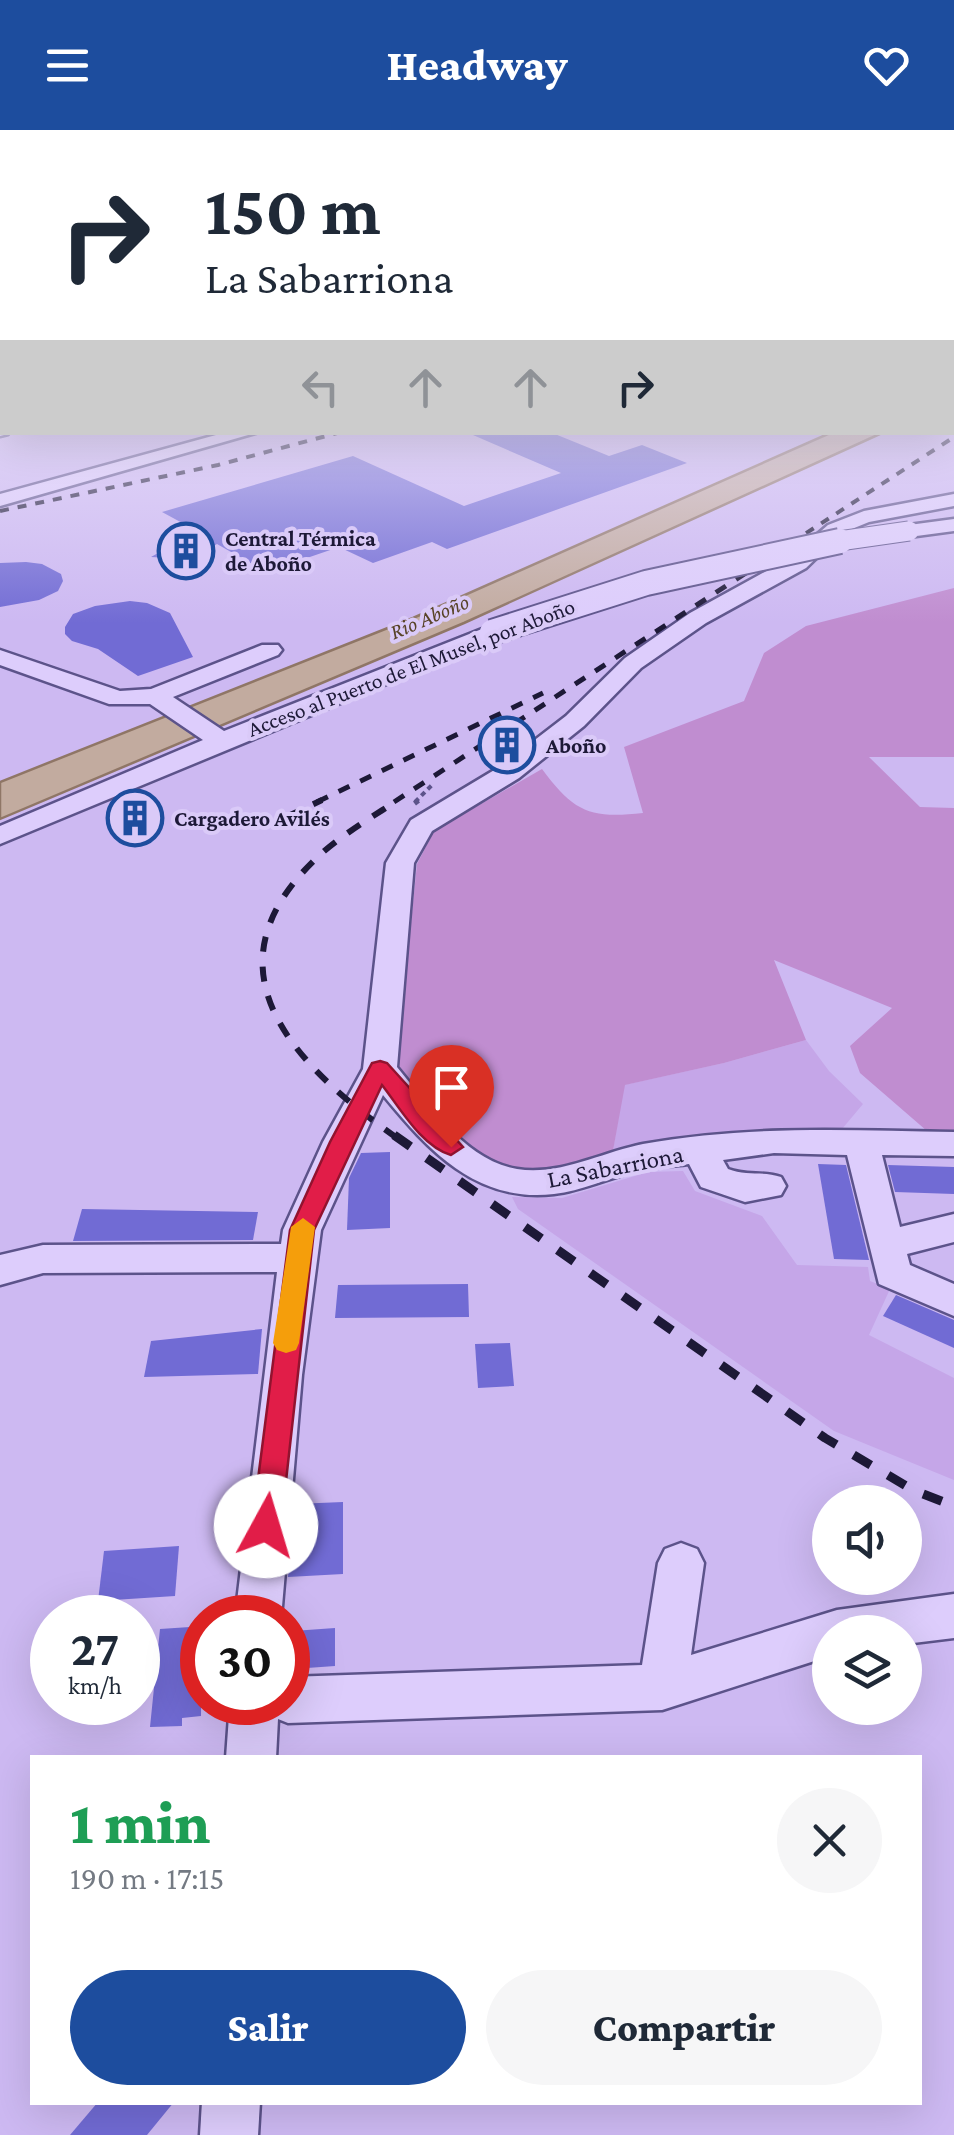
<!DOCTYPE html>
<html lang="es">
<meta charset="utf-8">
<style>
:root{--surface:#fff;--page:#f6f6f7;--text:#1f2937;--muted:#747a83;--accent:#1d4d9e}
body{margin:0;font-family:"Crimson Pro",serif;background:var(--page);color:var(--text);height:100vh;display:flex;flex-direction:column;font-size:38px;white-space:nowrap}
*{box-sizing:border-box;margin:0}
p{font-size:32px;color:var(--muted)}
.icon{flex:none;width:55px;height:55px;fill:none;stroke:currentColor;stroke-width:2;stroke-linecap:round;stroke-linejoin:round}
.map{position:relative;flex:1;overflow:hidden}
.sheet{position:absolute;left:30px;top:1625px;width:892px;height:350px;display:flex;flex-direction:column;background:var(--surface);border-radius:0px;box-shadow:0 10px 40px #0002}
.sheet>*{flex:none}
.top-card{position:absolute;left:0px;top:0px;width:955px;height:305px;box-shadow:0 10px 40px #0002;background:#fff;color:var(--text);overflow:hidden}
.fabs{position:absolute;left:812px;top:1355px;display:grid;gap:20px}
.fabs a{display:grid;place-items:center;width:110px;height:110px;border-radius:50%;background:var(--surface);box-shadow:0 10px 40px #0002;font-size:50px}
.speed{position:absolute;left:30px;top:1465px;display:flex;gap:20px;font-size:50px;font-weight:700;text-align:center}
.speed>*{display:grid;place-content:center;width:130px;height:130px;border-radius:50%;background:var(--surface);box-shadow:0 10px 40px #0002;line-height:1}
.speed small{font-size:25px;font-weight:400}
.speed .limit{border:15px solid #d22;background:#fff;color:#111}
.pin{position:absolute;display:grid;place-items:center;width:85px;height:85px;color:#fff;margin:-102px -42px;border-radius:50% 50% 50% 0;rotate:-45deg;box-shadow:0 0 10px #0007}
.pin .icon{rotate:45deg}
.me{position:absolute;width:110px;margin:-55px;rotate:6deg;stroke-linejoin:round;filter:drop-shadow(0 0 8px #0008)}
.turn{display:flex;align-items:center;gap:35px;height:210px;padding:0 40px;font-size:45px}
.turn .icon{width:130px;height:130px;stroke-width:2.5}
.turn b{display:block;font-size:70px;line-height:85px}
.lanes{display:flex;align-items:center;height:95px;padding:0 40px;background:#0003;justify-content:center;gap:50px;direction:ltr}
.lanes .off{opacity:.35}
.round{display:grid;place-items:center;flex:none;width:105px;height:105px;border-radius:52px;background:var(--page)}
.overview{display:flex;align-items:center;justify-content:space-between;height:170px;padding:0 40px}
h1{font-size:60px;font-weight:800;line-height:75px;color:#1e9e55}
.button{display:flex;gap:20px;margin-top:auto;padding:20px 40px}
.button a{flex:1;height:115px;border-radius:60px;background:var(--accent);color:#fff;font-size:40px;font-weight:800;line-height:115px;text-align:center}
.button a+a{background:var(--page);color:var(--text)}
header{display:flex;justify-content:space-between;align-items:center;height:130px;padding:0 40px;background:var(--accent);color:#fff;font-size:45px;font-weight:800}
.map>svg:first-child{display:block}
.farmland{fill:#c5a6e8}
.green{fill:#c08dd0}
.water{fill:#c2ab9f;stroke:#8f7666;stroke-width:2.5}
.building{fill:#716bd4}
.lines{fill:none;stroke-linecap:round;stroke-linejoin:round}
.minor-casing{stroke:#5c538a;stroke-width:5}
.path-far1{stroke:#5c538a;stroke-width:4;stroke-dasharray:5 4;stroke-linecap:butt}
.path{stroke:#5c538a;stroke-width:5;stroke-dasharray:6 5;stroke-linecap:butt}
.minor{fill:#ddcdfc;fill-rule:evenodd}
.rail-far3{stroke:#1d1937;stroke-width:4;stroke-dasharray:9 9;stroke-linecap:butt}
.rail-far2{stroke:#1d1937;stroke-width:5;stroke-dasharray:12 12;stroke-linecap:butt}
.rail-far1{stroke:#1d1937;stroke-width:6;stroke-dasharray:15 15;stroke-linecap:butt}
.rail{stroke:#1d1937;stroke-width:9;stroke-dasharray:20 20;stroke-linecap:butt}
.minor-bridge-far1-casing{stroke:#5c538a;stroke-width:21;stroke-linecap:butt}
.minor-bridge-casing{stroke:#5c538a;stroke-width:28;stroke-linecap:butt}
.minor-bridge-far1{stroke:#ddcdfc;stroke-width:19}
.minor-bridge{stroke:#ddcdfc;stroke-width:24}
.route{fill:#e11d48;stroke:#92132f;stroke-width:2.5}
.slow{fill:#f59e0b}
.labels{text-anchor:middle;stroke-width:8;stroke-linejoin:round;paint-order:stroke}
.far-poi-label{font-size:22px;font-weight:bold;fill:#1d1937;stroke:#dacaf8;text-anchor:start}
.far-water-label{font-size:22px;font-style:italic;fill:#584327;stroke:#dacaf8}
.far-street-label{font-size:22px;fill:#1d1937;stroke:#dacaf8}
.street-label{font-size:25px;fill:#1d1937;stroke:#dacaf8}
</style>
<header><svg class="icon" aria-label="menu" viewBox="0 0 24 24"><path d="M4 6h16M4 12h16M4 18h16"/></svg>Headway<svg class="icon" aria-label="heart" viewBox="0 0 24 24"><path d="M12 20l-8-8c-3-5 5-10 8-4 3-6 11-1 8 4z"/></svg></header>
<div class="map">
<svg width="954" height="2005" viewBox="0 0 954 2005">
<rect width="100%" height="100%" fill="#cdb9f2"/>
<g class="farmland">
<path d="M 806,910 L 829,941 L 863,974 L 842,999 L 771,1002 L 612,1026 L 624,955 L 724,933 Z"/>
<path d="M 683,1041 L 695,1061 L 762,1086 L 797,1135 L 868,1137 L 870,1151 L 890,1159 L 869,1205 L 954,1248 L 954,1350 L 834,1301 L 518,1079 L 512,1067 L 562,1068 L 648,1042 Z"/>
</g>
<path class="green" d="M 954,458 L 954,627 L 869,627 L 920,677 L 954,678 L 954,1002 L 927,1001 L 860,943 L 850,916 L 892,878 L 774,830 L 806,910 L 724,933 L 625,955 L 612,1026 C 581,1035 546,1050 512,1043 C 481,1037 416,966 396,939 L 417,734 L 434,701 L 542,639 C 574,682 590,689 643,683 L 624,617 L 744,571 L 764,523 L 806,496 Z"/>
<path class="water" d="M 830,303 L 882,303 L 464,493 L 0,689 L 0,652 L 413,488 Z"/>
<g class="building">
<path d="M 466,302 L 550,302 L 609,326 L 642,315 L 687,333 L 447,419 L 432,412 L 373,433 L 339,417 L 266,442 L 217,414 L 191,429 L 151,427 L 197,401 L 162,382 L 353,326 L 464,376 L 561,343 Z"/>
<path d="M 26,432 L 42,434 L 61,444 L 63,451 L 58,461 L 39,470 L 0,477 L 0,433 Z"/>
<path d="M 130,471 L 147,473 L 170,483 L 193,527 L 138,546 L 98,519 L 72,511 L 65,504 L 65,497 L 73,484 L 95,476 Z"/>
<path d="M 390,1022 L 390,1098 L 347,1100 L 349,1048 L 361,1023 Z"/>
<path d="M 818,1034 L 846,1035 L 869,1130 L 834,1129 Z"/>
<path d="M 888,1035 L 954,1037 L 954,1064 L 895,1062 Z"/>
<path d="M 82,1079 L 258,1082 L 253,1110 L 73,1111 Z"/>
<path d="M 468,1154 L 469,1187 L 335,1188 L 338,1155 Z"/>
<path d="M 896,1165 L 954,1190 L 954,1218 L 883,1186 Z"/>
<path d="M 262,1199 L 258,1244 L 144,1247 L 151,1211 Z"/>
<path d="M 510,1213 L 514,1256 L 478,1258 L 475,1214 Z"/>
<path d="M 343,1372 L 343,1444 L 288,1447 L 295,1374 Z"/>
<path d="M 179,1416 L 175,1466 L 98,1471 L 104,1421 Z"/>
<path d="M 190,1497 L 189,1506 L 202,1505 L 201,1586 L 182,1588 L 182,1596 L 150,1597 L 160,1499 Z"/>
<path d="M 335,1498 L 335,1536 L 293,1539 L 293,1501 Z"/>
<path d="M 98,1972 L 174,1972 L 147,2005 L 70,2005 Z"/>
</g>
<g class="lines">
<g class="minor-casing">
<g id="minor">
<path d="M 0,295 L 2,302 L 8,304 L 0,306 Z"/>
<path d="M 227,302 L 259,302 L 0,376 L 0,364 Z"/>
<path d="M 954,364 L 954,376 L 869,392 L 842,403 L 806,438 L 706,493 L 641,538 L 584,596 L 519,648 L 432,701 L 414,733 L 397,937 C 427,973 466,1031 517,1039 C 560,1046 602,1022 643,1014 C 747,995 850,1000 954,1002 L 954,1026 L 882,1025 L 900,1097 L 954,1084 L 954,1112 L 907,1124 L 910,1135 L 954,1154 L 954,1186 L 879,1154 L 847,1025 L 774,1023 L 723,1030 L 728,1039 C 746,1046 763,1041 781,1047 L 786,1056 L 781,1065 L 745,1072 L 701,1057 L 689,1034 C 672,1036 653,1037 636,1041 C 609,1048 581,1061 554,1064 C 476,1073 428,1020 383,965 L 321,1100 L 302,1245 L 281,1488 L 235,1488 L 277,1142 L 43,1143 L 0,1155 L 0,1125 L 43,1115 L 281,1114 L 283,1100 L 323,1012 L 363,939 L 386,733 L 411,690 L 501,636 L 566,586 L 625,528 L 690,483 L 790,428 L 828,395 L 864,381 Z"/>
<path d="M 954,389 L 954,401 L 909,407 L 899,401 L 909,395 Z"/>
<path d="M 492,495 L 504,502 L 500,507 L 0,714 L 0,696 L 203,610 L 150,574 L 109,574 L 0,535 L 0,520 L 120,561 L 151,559 L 262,515 L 278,515 L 282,520 L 278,525 L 173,567 L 224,601 Z"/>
<path d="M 681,1413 L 697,1419 L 704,1433 L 691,1525 L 837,1480 L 954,1464 L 954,1508 L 905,1514 L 905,1502 L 830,1502 L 830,1526 L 662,1580 L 288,1593 L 278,1589 L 276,1628 L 226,1628 L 230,1572 L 288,1572 L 288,1547 L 642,1535 L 658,1433 L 665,1419 Z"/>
<path d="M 202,1972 L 260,1972 L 258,2005 L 200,2005 Z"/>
</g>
</g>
<path class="path-far1" d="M 415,672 L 433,654"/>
<path class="path" d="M 415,670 L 418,674"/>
<use href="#minor" class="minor"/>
<g class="rail-far3">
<path d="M 0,381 L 218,335 L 341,302"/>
<path d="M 791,413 L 954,307"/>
</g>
<g class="rail-far2">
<path d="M 317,672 L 543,563"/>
<path d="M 394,672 L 795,411"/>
</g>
<g class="rail-far1">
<path d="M 286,687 L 322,670"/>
<path d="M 397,1008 C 294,935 196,837 322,723 C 345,703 372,687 398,670"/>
</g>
<path class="rail" d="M 394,1005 L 825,1308 L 913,1360 L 954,1376"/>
<g class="minor-bridge-far1-casing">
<path id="minor-bridge-far1" d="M 825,413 L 909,401"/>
</g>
<g class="minor-bridge-casing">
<path id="minor-bridge" d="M 492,502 L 646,453 L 840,411"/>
</g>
<use href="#minor-bridge-far1" class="minor-bridge-far1"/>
<use href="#minor-bridge" class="minor-bridge"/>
</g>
<linearGradient id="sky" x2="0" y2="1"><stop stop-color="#99b0cb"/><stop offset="0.43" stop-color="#e8e0f9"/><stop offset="1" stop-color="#e8e0f9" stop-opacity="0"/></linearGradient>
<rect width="954" height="493" fill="url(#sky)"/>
<path class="route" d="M 380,931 L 387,933 L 463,1017 L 451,1025 C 422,1017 400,978 382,955 L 314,1100 L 281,1396 L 276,1405 L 266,1409 L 256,1405 L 252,1396 L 290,1100 L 330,1012 L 372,933 Z"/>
<path class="slow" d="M 303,1088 L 315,1097 L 299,1213 L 296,1220 L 286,1223 L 277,1220 L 273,1213 L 291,1097 Z"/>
<defs>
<g id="building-ring" transform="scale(2.875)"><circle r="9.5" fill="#dacaf8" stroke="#1d4d9e" stroke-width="1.5"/><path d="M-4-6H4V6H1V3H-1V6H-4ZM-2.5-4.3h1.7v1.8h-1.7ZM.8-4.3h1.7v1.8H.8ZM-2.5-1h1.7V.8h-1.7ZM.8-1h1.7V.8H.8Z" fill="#1d4d9e"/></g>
</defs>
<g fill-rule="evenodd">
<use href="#building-ring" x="186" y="421"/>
<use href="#building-ring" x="507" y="615"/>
<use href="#building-ring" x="135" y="688"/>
</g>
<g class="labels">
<g class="far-poi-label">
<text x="225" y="416">Central Térmica<tspan x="225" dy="25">de Aboño</tspan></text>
<text x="546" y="623">Aboño</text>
<text x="174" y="696">Cargadero Avilés</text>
</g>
<g class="far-water-label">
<text transform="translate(429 486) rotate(-23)" y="8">Rio Aboño</text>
</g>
<g class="far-street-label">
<text transform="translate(411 537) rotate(-21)" y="8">Acceso al Puerto de El Musel, por Aboño</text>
</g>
<g class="street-label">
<text transform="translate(615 1036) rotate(-11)" y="9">La Sabarriona</text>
</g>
</g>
</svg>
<div class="fabs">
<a><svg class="icon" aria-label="sound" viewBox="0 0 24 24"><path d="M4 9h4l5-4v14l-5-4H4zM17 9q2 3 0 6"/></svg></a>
<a><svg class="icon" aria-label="layers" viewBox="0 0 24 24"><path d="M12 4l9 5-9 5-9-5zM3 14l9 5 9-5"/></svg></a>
</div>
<div class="speed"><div>27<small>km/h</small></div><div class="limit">30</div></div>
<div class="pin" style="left:451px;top:1017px;background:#d93025"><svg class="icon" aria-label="arrive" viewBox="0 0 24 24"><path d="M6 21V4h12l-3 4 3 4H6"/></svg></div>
<svg class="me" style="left:266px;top:1396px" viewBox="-20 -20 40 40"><circle r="19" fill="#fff"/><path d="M0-13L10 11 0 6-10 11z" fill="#e11d48"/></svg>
<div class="top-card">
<div class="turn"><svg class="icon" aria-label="right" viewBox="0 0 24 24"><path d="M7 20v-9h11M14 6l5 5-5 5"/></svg><div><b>150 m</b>La Sabarriona</div></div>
<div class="lanes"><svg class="icon off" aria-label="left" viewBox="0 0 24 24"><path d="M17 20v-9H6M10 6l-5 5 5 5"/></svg><svg class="icon off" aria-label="ahead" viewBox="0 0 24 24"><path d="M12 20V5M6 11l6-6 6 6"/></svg><svg class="icon off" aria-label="ahead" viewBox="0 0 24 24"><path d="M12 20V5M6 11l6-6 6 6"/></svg><svg class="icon" aria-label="right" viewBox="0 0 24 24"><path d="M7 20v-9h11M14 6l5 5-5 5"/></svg></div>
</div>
<section class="sheet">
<div class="overview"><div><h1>1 min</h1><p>190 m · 17:15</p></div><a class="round"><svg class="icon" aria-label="close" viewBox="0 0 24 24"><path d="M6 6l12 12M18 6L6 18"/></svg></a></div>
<div class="button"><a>Salir</a><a>Compartir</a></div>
</section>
</div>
